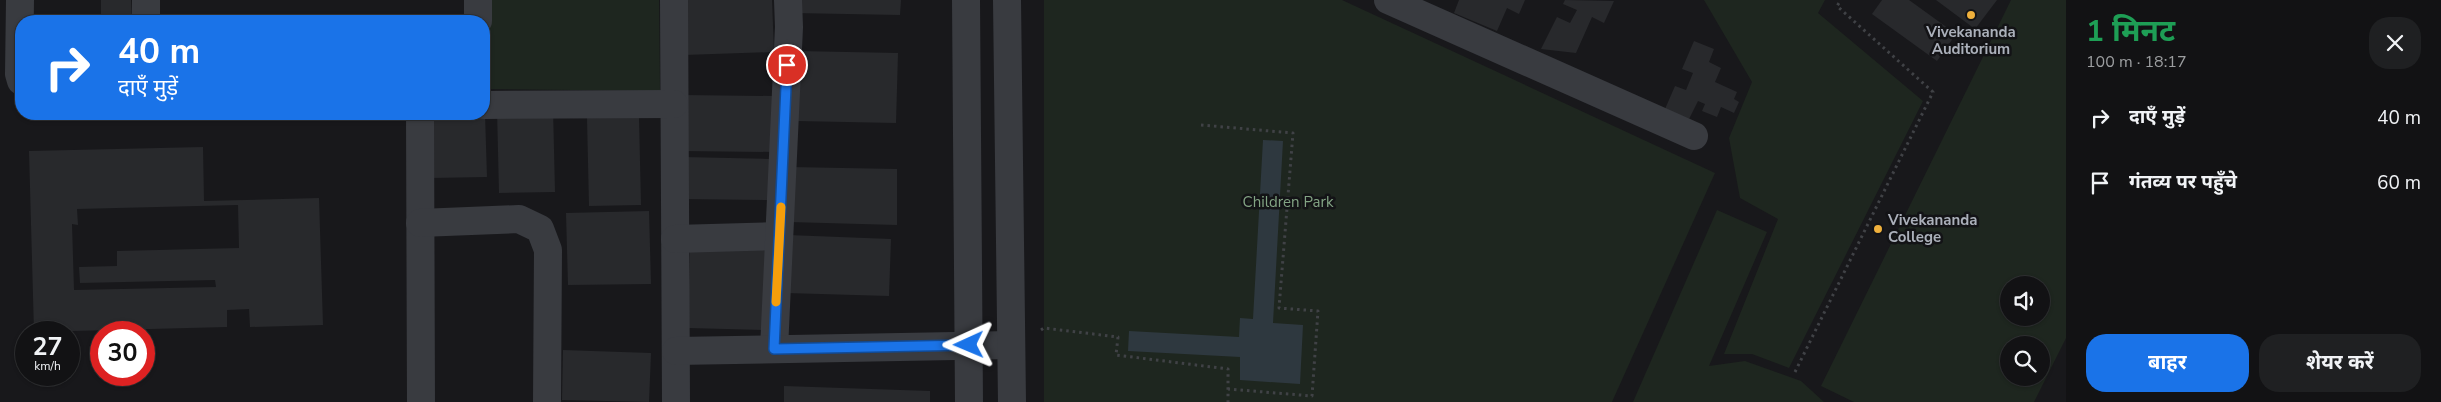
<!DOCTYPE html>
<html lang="hi">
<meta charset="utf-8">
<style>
:root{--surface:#121214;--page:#1f2022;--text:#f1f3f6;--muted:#9c9ea0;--line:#313234;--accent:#1a73e8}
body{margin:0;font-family:"Nunito Sans","Noto Sans Devanagari",sans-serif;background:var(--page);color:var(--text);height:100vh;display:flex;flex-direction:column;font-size:19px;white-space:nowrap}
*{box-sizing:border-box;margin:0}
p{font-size:16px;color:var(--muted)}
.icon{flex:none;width:28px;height:28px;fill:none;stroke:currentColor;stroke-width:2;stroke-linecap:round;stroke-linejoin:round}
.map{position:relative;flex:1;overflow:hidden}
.side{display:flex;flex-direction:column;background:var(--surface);width:375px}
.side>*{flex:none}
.top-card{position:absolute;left:15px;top:15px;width:475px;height:105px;border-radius:20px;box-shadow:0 1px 4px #0004,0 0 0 1px var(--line);background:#1a73e8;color:#fff;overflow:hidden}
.controls{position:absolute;left:2000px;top:276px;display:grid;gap:10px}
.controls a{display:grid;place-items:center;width:50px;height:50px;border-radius:50%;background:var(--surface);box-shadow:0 1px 4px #0004,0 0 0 1px var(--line);font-size:25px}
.speed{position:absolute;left:15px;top:321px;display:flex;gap:10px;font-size:25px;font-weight:700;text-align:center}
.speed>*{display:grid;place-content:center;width:65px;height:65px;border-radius:50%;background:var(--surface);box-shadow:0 1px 4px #0004,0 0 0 1px var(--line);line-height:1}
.speed small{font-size:12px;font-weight:400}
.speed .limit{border:8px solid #d22;background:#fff;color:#111}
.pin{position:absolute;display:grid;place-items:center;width:42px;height:42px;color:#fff;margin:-21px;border:2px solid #fff;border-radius:50%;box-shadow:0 1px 5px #0007}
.me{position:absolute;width:55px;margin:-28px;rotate:269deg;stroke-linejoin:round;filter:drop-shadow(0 0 4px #0008)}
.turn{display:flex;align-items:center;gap:18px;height:105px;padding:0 20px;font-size:22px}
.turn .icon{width:65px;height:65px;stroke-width:2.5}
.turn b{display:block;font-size:35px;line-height:42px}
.round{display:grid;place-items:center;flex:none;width:52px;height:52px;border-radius:20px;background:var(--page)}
.headline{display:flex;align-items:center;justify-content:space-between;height:85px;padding:0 20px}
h1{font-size:30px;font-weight:700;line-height:38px;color:#1e9e55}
.primary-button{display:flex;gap:10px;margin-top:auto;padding:10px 20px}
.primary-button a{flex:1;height:58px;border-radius:20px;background:var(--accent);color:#fff;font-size:20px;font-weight:700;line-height:58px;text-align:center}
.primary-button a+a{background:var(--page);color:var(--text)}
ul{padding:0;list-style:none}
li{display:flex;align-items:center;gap:15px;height:65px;padding:0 20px}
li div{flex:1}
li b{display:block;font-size:19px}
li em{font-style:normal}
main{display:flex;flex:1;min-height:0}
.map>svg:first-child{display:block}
.green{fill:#1e261f;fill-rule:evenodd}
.water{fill:#2e383f}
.building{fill:#28292c;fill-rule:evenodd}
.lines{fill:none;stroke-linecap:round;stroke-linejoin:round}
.path{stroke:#404246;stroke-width:3;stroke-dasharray:2.5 4;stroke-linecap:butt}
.minor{stroke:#393b40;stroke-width:28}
.tertiary{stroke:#393b40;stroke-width:28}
.route-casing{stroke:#114b97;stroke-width:12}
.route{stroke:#1a73e8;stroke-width:9}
.slow{stroke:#f59e0b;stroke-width:9}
.poi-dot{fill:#efb03c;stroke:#131316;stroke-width:2}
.labels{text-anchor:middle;stroke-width:5;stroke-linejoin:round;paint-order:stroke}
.poi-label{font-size:15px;font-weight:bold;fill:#abb0ba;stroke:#131316}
.park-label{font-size:15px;fill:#83a484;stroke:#131316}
</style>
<main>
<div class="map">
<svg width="2066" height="402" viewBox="0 0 2066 402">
<rect width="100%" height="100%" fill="#18181b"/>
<g class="green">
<path d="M 467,0 L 659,0 L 660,91 L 484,89 L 484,21 Z"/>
<path d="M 1044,0 L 1342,0 L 1715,173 L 1612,402 L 1044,402 Z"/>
<path d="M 1704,0 L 1825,0 L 1818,13 L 1923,101 L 1789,368 L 1752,354 L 1724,354 L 1778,219 L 1740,198 L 1729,138 L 1752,82 Z"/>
<path d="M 2011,0 L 2066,0 L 2066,338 L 2034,402 L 1854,402 L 1821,386 ZM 2009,285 L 2041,285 L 2041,318 L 2009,318 ZM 2009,345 L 2041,345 L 2041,378 L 2009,378 Z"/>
<path d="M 1717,210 L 1767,232 L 1709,366 L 1745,361 L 1801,381 L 1824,402 L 1633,402 Z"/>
</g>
<path class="water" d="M 1263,140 L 1283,141 L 1273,323 L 1303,325 L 1300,384 L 1240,380 L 1240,357 L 1128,351 L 1129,331 L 1239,337 L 1240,318 L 1253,319 Z"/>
<g class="building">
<path d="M 101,0 L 131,0 L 132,21 L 101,21 Z"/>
<path d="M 683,0 L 772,0 L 774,52 L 684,55 Z"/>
<path d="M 794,0 L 901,0 L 900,15 L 793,13 Z"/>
<path d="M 1459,0 L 1525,0 L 1519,14 L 1507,8 L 1497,31 L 1454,13 Z"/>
<path d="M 1565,0 L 1614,1 L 1604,23 L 1592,17 L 1576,53 L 1541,49 L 1557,17 L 1570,23 L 1577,10 L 1563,4 Z"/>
<path d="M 1882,0 L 1909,0 L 1956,34 L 1937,61 L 1872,14 Z"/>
<path d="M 1936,0 L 1997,0 L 1975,29 Z"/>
<path d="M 1694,41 L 1714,49 L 1709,62 L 1721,68 L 1715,82 L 1737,92 L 1734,99 L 1739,102 L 1734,113 L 1721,107 L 1717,117 L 1702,111 L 1705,104 L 1698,101 L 1689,119 L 1665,109 L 1675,86 L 1686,90 L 1693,73 L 1682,69 Z"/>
<path d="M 797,51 L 898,53 L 896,123 L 796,121 Z"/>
<path d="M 682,95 L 774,96 L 774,152 L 681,151 Z"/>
<path d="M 553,108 L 555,192 L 499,193 L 497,109 Z"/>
<path d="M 430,114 L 485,114 L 487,177 L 431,178 Z"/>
<path d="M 587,118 L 639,118 L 641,205 L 589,206 Z"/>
<path d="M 203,147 L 204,201 L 319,198 L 323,325 L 250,327 L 249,309 L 227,310 L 227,327 L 34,332 L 29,151 ZM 238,205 L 239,248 L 117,251 L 117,266 L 79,267 L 80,283 L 215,280 L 216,287 L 74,290 L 72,224 L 78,225 L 77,209 Z"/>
<path d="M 683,157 L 770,159 L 769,200 L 682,199 Z"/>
<path d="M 790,167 L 897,169 L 897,225 L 789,222 Z"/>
<path d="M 649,211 L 651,284 L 568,285 L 566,213 Z"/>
<path d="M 788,235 L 891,239 L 889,296 L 786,293 Z"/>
<path d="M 690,242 L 772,245 L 769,330 L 688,328 Z"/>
<path d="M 563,350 L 651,353 L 649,402 L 562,400 Z"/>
<path d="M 784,386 L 930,391 L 930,402 L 784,402 Z"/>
</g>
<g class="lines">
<g class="path">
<path d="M 1201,125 L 1293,133 L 1279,308 L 1318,311 L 1312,396 L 1228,389"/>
<path d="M 1041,330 L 1044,328 L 1118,337 L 1116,355 L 1228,369 L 1228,402"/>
<path d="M 1795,372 L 1933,92 L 1837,6 L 1841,0"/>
</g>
<g class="minor">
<path d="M 20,0 L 19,74 L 21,81"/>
<path d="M 478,0 L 478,21"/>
<path d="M 674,0 L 676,402"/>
<path d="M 1388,0 L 1694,136"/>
<path d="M 146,21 L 146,0"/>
<path d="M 484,105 L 674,104"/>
<path d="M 420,114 L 421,402"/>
<path d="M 420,223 L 519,219 L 540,229 L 548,250 L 547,402"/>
<path d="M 675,239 L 779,236"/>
<path d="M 774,349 L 789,27 L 788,0"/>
<path d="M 676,351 L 1011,345"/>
</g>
<g class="tertiary">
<path d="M 966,0 L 969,402"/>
<path d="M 1007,0 L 1012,402"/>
</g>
</g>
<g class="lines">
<g class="route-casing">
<path id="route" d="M 787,65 L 774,349 L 969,345"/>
</g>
<use href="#route" class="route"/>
<path class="slow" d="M 776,302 L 781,207"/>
</g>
<g class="poi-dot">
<circle cx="1971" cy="15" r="5"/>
<circle cx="1878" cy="229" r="5"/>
</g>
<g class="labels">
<g class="poi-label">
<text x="1971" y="37">Vivekananda<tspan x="1971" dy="17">Auditorium</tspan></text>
<text x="1888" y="225" text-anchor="start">Vivekananda<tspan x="1888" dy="17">College</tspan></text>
</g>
<g class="park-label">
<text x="1288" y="207">Children Park</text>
</g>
</g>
</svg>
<div class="controls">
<a><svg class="icon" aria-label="sound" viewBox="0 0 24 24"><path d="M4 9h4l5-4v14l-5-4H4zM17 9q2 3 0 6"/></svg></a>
<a><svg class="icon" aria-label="search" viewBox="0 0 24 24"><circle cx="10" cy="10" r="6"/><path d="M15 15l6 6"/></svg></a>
</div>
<div class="speed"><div>27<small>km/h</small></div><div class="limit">30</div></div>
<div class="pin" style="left:787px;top:65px;background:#d93025"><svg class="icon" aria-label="arrive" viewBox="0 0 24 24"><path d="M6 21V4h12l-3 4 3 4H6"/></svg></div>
<svg class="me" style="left:969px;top:345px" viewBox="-20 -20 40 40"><path d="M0-17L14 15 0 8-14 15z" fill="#1a73e8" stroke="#fff" stroke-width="4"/></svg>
<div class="top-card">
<div class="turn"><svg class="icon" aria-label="right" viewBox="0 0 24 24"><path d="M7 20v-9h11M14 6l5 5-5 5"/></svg><div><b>40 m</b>दाएँ मुड़ें</div></div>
</div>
</div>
<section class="side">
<div class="headline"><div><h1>1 मिनट</h1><p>100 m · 18:17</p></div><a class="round"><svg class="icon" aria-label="close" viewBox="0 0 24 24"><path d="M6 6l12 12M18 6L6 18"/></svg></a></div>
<ul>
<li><svg class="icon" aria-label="right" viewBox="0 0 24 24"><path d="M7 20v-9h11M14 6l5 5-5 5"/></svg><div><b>दाएँ मुड़ें</b></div><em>40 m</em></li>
<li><svg class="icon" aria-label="arrive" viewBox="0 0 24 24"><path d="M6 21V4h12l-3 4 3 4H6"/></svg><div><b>गंतव्य पर पहुँचे</b></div><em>60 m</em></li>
</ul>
<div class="primary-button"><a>बाहर</a><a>शेयर करें</a></div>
</section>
</main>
